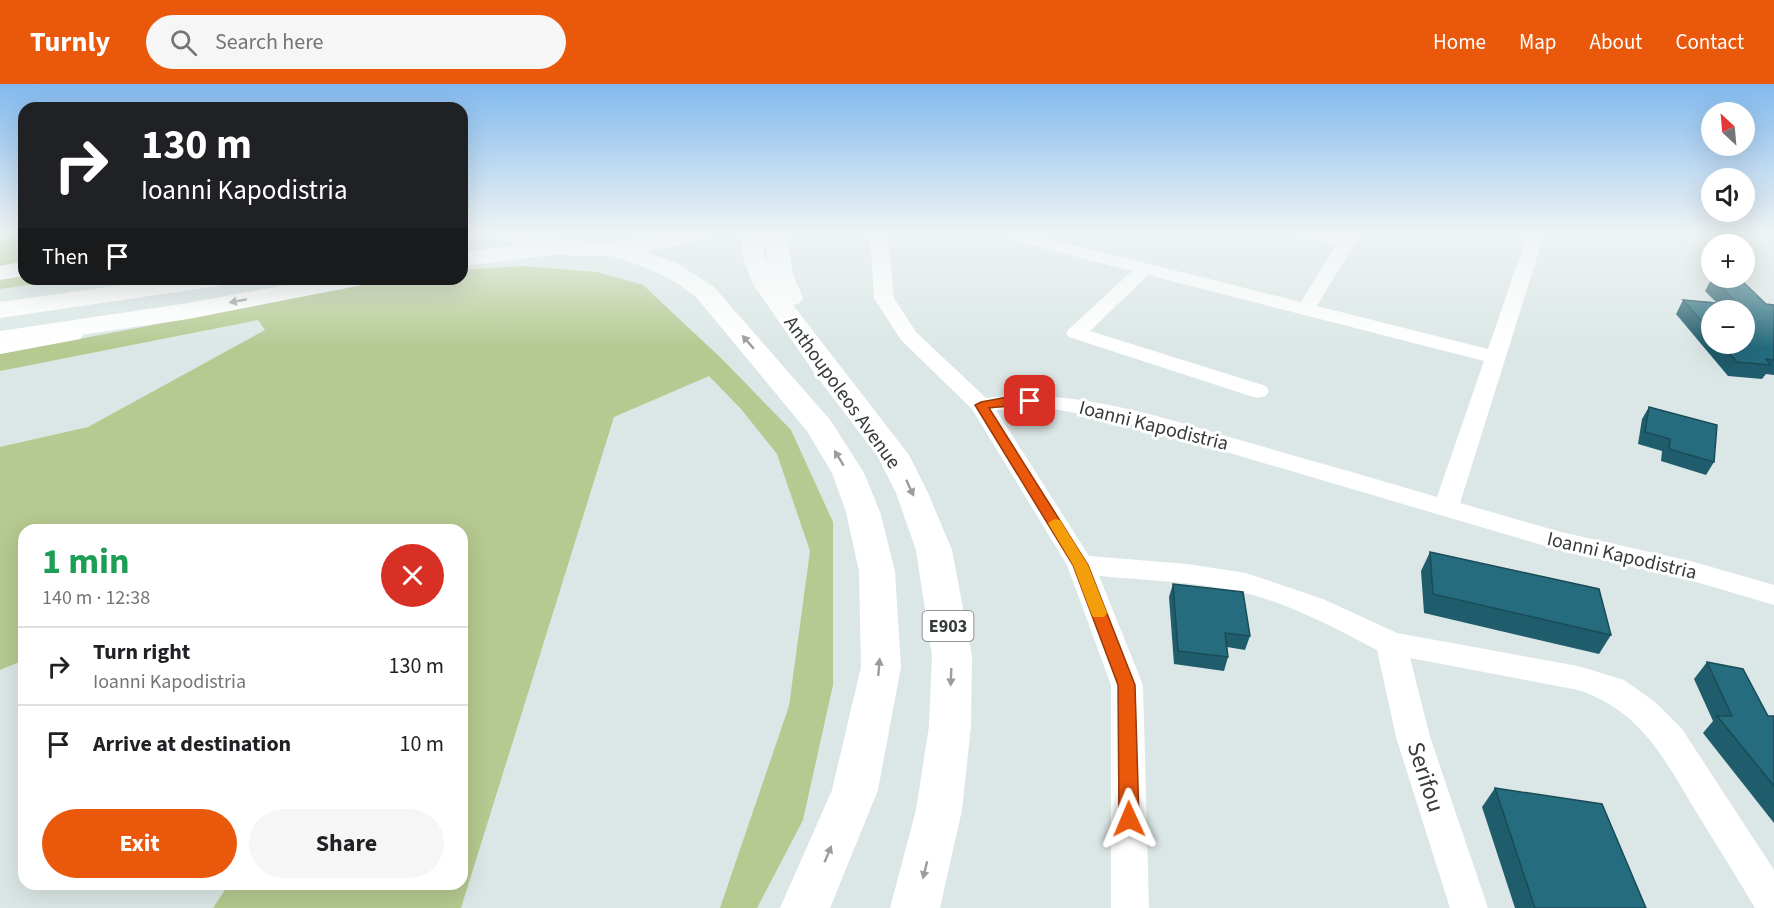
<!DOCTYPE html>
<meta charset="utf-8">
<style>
:root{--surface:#fff;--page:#f6f6f6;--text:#202124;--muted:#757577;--line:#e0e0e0;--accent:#ea580c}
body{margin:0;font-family:"Source Sans 3",sans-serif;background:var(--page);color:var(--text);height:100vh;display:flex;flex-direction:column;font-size:22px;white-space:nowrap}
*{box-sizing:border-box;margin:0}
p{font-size:20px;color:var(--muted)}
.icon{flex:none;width:33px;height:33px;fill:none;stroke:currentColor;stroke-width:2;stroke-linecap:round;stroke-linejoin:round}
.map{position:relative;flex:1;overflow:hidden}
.sheet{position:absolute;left:18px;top:440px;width:450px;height:366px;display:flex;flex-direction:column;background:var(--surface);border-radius:18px;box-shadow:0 6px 24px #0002}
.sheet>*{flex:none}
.top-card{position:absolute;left:18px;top:18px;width:450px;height:183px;border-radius:18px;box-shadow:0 6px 24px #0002;background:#202124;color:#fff;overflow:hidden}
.needle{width:39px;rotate:334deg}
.fabs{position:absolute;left:1701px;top:18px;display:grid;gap:12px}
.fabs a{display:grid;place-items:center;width:54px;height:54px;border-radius:50%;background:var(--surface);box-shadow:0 6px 24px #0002;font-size:30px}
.pin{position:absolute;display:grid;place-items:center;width:51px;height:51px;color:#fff;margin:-26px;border-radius:12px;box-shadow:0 3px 9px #0006}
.me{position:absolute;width:66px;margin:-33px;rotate:359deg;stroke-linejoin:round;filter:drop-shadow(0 0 4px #0008)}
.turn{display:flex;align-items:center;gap:21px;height:126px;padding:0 24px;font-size:27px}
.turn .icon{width:78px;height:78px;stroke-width:2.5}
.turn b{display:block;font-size:42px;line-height:51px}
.then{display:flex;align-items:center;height:57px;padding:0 24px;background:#0003;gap:12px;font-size:22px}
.round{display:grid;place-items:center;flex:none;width:63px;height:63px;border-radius:32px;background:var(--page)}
.overview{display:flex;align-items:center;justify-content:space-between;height:102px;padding:0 24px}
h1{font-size:36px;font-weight:700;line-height:45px;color:#1e9e55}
.cta{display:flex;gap:12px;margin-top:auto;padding:12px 24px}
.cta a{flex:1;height:69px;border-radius:36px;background:var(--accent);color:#fff;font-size:24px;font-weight:700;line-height:69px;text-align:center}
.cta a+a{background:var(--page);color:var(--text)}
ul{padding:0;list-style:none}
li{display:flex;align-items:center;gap:18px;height:78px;padding:0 24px;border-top:2px solid var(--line)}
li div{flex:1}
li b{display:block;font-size:22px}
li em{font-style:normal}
header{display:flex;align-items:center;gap:36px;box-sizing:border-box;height:84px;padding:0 30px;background:var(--accent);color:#fff}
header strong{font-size:28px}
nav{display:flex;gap:33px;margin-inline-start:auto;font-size:21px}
.search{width:420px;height:54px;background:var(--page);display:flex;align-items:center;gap:15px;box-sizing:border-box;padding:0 21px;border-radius:33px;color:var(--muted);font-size:22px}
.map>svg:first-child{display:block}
.green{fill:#b5c990}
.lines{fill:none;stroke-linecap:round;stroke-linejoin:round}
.street{fill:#fff;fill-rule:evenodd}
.primary{fill:#fff;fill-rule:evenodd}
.highway{fill:#fff;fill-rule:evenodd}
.wall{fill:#205d6c;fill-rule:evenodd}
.building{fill:#256c7e;stroke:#1a4c58;stroke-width:1.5}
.oneway{fill:#9a9d9c}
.route{fill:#ea580c;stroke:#983908;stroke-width:1.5}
.slow{fill:#f59e0b}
.labels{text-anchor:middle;stroke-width:6;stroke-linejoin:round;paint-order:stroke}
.shield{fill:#fff;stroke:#727675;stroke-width:1.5}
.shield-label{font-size:18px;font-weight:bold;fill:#363b3a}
.street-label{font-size:20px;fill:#363b3a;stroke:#fff}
.near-street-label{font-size:24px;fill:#363b3a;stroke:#fff}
</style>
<header>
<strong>Turnly</strong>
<div class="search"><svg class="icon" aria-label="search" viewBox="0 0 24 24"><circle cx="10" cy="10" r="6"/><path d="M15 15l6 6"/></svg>Search here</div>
<nav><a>Home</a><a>Map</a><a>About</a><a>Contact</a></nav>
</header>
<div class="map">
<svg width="1774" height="824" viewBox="0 0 1774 824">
<rect width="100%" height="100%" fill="#dbe7e6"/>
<g class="green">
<path d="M 24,153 L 24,177 L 0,182 L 0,156 Z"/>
<path d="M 521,182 L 597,188 L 643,201 L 723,276 L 791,346 L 833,438 L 833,601 L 803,736 L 757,824 L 720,824 L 789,622 L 810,467 L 777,370 L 741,325 L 709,292 L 614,333 L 461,824 L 213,824 L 229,800 L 462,800 L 462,446 L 24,446 L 24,576 L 0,586 L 0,363 L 88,343 L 265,246 L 258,236 L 0,287 L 0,270 L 395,195 L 462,195 L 462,186 Z"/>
<path d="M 24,189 L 24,195 L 68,195 L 0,205 L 0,193 Z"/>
</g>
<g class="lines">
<g class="street">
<path d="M 870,148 L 887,148 L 894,214 L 916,248 L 986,314 C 1072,304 1154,331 1236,355 C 1303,374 1370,393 1437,413 L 1484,277 L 1148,191 L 1090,247 L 1266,302 L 1269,307 L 1266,312 L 1258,314 L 1250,312 L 1069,253 L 1066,249 L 1069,245 L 1132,187 L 1014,157 L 1011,153 L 1014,149 L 1022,148 L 1301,218 L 1336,161 L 1296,152 L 1294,148 L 1327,148 L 1342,152 L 1344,148 L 1361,148 L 1317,222 L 1488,265 L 1528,148 L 1545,148 L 1460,419 L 1561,448 L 1694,478 L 1774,501 L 1774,521 L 1693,497 L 1549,463 L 1121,337 L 1053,325 L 996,326 L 1089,472 L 1187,480 L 1246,489 L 1323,515 L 1397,549 L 1578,582 L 1624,596 L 1655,618 L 1682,645 L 1774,786 L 1774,824 L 1755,824 C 1736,792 1716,760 1697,729 C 1664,675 1642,627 1578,606 L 1410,574 L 1430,653 L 1488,824 L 1450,824 L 1396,653 L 1377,566 C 1334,544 1289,519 1241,508 C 1195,498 1146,496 1099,492 L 1143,601 L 1149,824 L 1111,824 L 1111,601 L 1067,481 L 972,325 L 901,256 L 874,214 Z"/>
<path d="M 73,245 L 80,247 L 83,251 L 80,255 L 0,270 L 0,258 Z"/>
</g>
<g class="primary">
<path d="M 495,148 L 527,148 L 553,155 L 601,158 L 631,156 L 677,148 L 716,148 L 713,153 L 645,168 L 678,180 L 714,203 L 831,337 L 864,389 L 880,428 L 895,487 L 901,583 L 878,706 L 830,824 L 780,824 L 832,706 L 861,583 L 859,487 L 846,428 L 832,389 L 807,347 L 696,213 C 672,194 645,181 614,173 C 602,170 590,172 578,172 C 559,170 506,164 495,148 Z"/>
<path d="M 743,148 L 786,148 L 793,190 L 803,214 L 800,219 L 793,221 L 909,371 L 928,409 L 952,466 L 972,572 L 971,642 L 962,726 L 940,824 L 890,824 L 916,726 L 929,642 L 932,572 L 916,466 L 896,409 L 878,373 L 818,294 L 753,200 L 742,171 ZM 765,155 L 768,179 L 764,171 Z"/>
</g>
<g class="highway">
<path d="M 462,148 L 480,148 L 477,153 L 462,157 Z"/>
<path d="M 569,156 L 577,158 L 580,163 L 577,168 L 462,182 L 462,168 Z"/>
<path d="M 24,178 L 24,192 L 0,196 L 0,182 Z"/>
<path d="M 167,195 L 230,195 L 226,200 L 218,202 L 0,234 L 0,218 Z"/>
<path d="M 319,195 L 369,195 L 365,200 L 357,202 L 188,235 L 0,263 L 0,247 L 188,219 Z"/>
</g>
</g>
<g class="wall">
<path d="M 1712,194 L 1766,220 L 1774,221 L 1774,291 L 1766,290 L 1762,295 L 1728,292 L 1676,230 L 1683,216 L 1717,219 L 1705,207 ZM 1712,226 L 1744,260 L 1712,260 Z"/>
<path d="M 1649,323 L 1714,378 L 1706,391 L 1661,377 L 1662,367 L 1638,360 L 1642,335 Z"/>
<path d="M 1430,468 L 1611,551 L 1599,570 L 1424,529 L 1421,487 Z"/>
<path d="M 1173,500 L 1250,552 L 1245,566 L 1227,563 L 1228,573 L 1224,587 L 1174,580 L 1169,513 Z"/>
<path d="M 1707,578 L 1768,632 L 1774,632 L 1774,739 L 1703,649 L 1713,637 L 1694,595 Z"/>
<path d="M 1495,704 L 1646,824 L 1515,824 L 1482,723 Z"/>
</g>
<g class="building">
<path d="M 1712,194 L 1739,194 L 1766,220 L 1774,221 L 1774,276 L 1766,275 L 1771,281 L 1737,278 L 1721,260 L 1744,260 L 1744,226 L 1712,226 L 1712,249 L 1683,216 L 1739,221 Z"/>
<path d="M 1649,323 L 1717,341 L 1714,378 L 1669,365 L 1670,355 L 1645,348 Z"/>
<path d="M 1430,468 L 1599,505 L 1611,551 L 1433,510 Z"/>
<path d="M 1173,500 L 1243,508 L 1250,552 L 1225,549 L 1228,573 L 1178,567 Z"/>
<path d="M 1707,578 L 1743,585 L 1768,632 L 1774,632 L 1774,702 L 1717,632 L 1732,632 Z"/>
<path d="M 1495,704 L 1602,720 L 1646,824 L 1535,824 Z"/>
</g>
<defs><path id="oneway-solid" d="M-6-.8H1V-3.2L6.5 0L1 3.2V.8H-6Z" transform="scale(1.5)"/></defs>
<g class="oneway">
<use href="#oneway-solid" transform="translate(238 217) rotate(169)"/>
<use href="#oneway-solid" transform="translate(748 258) rotate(-131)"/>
<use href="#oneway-solid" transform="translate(839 374) rotate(-121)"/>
<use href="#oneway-solid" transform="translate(910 404) rotate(65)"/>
<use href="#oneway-solid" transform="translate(879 583) rotate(-85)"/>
<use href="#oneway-solid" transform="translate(951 593) rotate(92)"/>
<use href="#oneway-solid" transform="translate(828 770) rotate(-67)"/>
<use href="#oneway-solid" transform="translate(925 786) rotate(104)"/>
</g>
<linearGradient id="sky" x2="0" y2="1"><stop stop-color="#81b9ee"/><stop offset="0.56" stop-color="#eff4f4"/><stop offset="1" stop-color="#eff4f4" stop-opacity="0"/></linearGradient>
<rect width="1774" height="264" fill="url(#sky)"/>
<path class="route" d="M 1013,312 L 1030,313 L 1036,317 C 1029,322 1000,322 989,324 L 1088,481 L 1135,601 L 1139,735 L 1136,741 L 1129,743 L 1122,741 L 1119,735 L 1118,601 L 1073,481 L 975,321 L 981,318 Z"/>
<path class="slow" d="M 1055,435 L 1060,436 L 1088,481 L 1107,529 L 1104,533 L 1093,533 L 1091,529 L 1073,481 L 1048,439 Z"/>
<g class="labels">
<rect class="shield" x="922.5" y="527" width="51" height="30" rx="4.5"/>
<g class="shield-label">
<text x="948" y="548">E903</text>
</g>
<g class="street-label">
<text transform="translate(843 308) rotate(54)" y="7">Anthoupoleos Avenue</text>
<text transform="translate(1154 341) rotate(14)" y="7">Ioanni Kapodistria</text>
<text transform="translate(1622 471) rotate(13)" y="7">Ioanni Kapodistria</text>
</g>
<g class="near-street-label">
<text transform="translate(1426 693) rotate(72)" y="8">Serifou</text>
</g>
</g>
</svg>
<div class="fabs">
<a><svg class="needle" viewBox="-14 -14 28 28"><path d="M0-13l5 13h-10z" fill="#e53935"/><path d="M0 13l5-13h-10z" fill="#757577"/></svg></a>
<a><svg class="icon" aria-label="sound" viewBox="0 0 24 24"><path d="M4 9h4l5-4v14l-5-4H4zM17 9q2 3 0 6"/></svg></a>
<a>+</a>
<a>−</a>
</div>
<div class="pin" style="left:1030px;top:317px;background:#d93025"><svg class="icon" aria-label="arrive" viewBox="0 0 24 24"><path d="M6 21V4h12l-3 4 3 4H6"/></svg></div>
<svg class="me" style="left:1129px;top:735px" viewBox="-20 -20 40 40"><path d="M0-17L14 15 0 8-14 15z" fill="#ea580c" stroke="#fff" stroke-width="4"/></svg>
<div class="top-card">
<div class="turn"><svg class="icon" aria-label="right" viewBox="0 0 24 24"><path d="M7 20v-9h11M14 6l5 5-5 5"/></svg><div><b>130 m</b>Ioanni Kapodistria</div></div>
<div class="then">Then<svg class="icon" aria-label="arrive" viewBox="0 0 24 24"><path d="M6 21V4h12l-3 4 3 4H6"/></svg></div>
</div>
<section class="sheet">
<div class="overview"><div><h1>1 min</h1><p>140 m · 12:38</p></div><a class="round" style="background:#d93025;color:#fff"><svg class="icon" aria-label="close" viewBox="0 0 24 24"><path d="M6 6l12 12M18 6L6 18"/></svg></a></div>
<ul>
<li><svg class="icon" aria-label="right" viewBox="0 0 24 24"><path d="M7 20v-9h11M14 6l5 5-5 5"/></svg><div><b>Turn right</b><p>Ioanni Kapodistria</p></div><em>130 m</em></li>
<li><svg class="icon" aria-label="arrive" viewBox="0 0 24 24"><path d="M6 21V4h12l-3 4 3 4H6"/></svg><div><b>Arrive at destination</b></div><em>10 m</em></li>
</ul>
<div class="cta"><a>Exit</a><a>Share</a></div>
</section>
</div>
